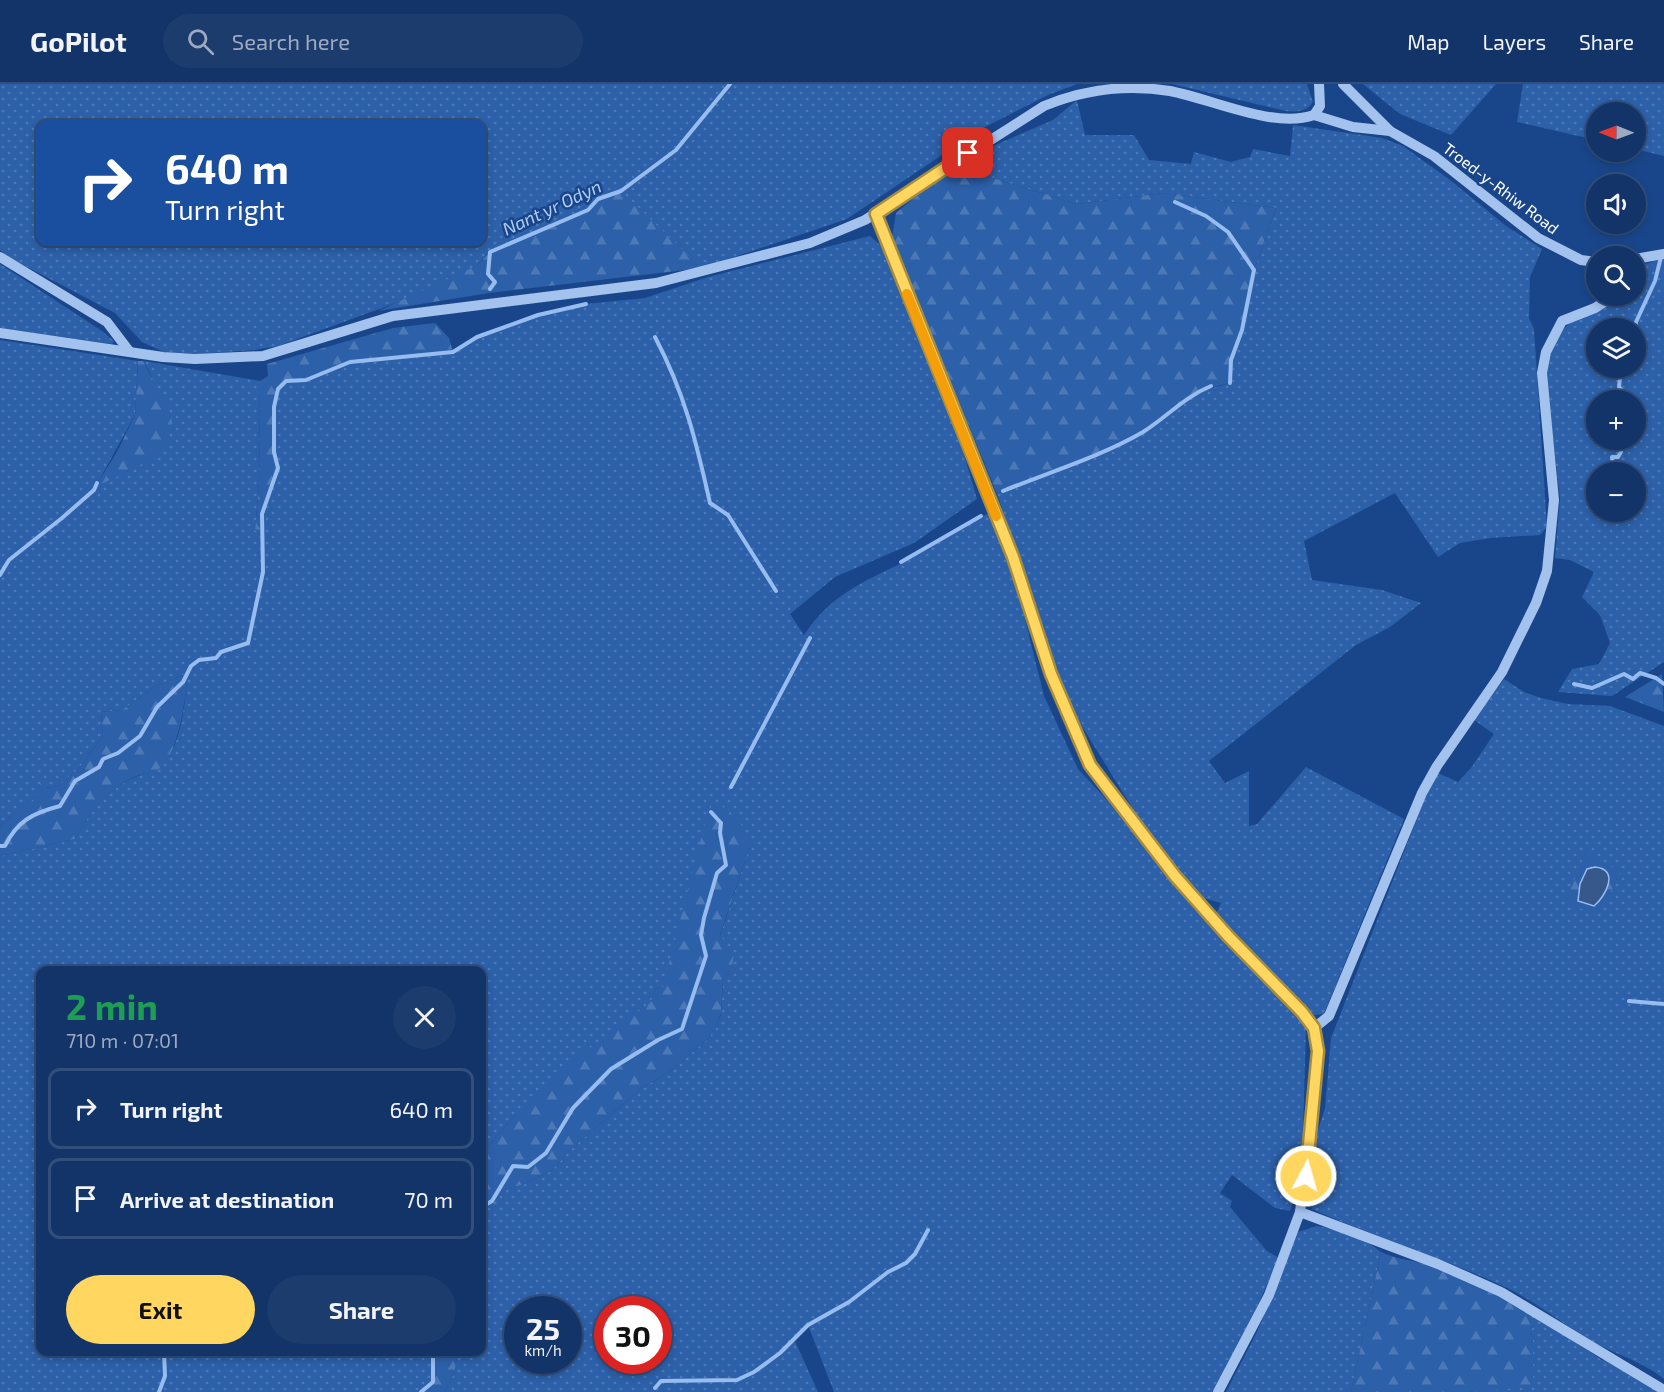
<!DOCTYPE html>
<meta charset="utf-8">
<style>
:root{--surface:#133468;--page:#1c3c6e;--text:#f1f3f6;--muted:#9daac0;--line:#324f7c;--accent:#ffd760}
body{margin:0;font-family:"Exo 2",sans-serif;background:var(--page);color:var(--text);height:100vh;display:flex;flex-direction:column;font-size:22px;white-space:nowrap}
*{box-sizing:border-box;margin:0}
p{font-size:20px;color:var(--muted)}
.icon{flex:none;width:33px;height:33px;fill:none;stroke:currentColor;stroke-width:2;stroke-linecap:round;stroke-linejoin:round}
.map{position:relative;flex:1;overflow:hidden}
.drawer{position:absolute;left:36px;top:882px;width:450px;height:390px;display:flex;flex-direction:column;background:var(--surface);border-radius:12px;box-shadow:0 3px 9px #0003,0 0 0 2px var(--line)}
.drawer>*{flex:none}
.guide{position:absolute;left:36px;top:36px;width:450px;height:126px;border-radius:12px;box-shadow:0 3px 9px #0003,0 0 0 2px var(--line);background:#1a4fa0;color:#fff;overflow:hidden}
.needle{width:39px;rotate:271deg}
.tools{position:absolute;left:1586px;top:18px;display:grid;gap:12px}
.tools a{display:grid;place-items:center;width:60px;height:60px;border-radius:50%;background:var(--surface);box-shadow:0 3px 9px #0003,0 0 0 2px var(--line);font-size:30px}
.speed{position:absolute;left:504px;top:1212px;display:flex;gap:12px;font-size:30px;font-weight:700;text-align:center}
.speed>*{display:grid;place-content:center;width:78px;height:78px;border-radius:50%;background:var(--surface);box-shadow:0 3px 9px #0003,0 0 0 2px var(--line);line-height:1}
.speed small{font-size:15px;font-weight:400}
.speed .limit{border:9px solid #d22;background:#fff;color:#111}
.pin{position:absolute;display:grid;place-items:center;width:51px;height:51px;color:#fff;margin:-26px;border-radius:12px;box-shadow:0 3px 9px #0006}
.me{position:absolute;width:66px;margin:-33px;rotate:6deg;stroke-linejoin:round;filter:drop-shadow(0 0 4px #0008)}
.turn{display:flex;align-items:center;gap:21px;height:126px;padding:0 30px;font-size:27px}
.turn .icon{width:78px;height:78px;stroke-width:2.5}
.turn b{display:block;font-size:42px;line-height:51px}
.round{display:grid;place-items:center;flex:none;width:63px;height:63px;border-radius:32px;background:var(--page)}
.summary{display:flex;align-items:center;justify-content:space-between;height:102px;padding:0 30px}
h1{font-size:36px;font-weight:700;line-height:45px;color:#1e9e55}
.cta{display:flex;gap:12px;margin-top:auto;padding:12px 30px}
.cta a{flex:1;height:69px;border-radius:36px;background:var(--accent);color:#111;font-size:24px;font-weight:700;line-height:69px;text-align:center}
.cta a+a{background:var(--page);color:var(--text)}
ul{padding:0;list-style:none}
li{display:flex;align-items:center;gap:18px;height:81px;margin:0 12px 9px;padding:0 18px;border:3px solid var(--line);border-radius:12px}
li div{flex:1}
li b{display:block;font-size:22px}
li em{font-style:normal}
header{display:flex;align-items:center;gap:36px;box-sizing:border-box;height:84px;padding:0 30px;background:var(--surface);border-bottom:2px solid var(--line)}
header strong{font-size:28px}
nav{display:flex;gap:33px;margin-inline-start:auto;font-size:21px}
.search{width:420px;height:54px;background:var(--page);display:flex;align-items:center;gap:15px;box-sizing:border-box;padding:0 21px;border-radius:33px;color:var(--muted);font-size:22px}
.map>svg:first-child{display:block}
.grass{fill:url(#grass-dots);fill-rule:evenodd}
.forest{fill:url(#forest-firs)}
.water{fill:#37588a;stroke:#96bcf0;stroke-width:1.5}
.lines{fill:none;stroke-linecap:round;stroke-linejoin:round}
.stream{stroke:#96bcf0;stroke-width:4}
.minor{stroke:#a3c2ed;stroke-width:10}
.route-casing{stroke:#a68c3e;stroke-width:15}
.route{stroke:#ffd760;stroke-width:10}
.slow{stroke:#f59e0b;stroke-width:10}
.labels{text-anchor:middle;stroke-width:5;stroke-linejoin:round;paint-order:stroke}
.street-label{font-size:16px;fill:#fff;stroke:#19468a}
.water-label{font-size:18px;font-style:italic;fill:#afccf5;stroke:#19468a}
</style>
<header>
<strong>GoPilot</strong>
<div class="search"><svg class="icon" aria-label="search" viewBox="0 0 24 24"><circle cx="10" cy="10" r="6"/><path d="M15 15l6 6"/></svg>Search here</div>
<nav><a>Map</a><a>Layers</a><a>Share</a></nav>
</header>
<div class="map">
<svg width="1664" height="1308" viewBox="0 0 1664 1308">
<defs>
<pattern id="grass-dots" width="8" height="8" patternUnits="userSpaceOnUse" patternTransform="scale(1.5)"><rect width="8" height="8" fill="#2c60a9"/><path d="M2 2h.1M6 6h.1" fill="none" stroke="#4c78b6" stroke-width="1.8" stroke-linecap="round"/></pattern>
<pattern id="forest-firs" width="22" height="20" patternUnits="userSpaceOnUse" patternTransform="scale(1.5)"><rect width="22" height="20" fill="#2c60a9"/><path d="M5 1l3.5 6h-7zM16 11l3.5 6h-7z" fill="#4c78b6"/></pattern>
</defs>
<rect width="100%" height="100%" fill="#19468a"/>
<g class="grass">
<path d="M 0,0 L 1077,0 L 1048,11 L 979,46 L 847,135 L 702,184 L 598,115 L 588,126 L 490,167 L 476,182 L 412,213 L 278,262 L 254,266 L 198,270 L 164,268 L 142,258 L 115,229 L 10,174 L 0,166 ZM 40,40 L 482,40 L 482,158 L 40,158 Z"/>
<path d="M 1172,0 L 1307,0 L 1313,18 C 1306,28 1297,28 1286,27 Z"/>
<path d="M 1363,0 L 1496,0 L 1451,51 L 1400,30 Z"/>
<path d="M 1523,0 L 1664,0 L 1664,72 L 1635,65 L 1635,28 L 1596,28 L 1596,56 L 1517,38 Z"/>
<path d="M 1077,16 L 1085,51 L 1134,51 L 1149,76 L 1191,80 L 1194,68 L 1231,78 L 1250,73 L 1253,65 L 1290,72 L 1293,41 L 1382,54 L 1403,62 L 1450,96 L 1506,142 L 1542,165 L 1530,193 L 1529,234 L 1534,245 L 1547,443 L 1540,451 L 1490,454 L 1460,459 L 1438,473 L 1395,409 L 1304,457 L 1312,496 L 1382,506 L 1421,519 L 1390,543 L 1356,561 L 1209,677 L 1225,699 L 1249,687 L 1249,742 L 1257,740 L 1306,683 L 1404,735 L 1324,930 L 1314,931 L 1216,830 L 1221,819 L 1203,814 L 1146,746 L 1075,631 L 1056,583 L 997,410 L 1114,363 L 1145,347 L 1191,310 L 1230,299 L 1231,276 L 1242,246 L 1254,186 L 1276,124 L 1163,109 L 1077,120 L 957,83 L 993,62 L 1053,36 Z"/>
<path d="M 870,152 L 884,164 L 963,367 L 977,415 L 914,459 L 835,493 L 790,530 L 804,551 C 837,501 879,494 927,465 C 948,452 967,436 991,429 L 1022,523 L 1044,612 L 1078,685 L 1107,716 L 1194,825 L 1260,891 L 1294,927 L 1306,945 L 1302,1084 L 1299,1102 L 1290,1127 L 1275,1124 L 1232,1091 L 1220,1109 L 1232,1117 L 1230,1123 L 1267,1167 L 1279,1174 L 1238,1265 L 1213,1308 L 834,1308 L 808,1241 L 794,1255 L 818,1308 L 445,1308 L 455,1287 L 457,1268 L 482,1268 L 482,1128 L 508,1104 L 522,1101 L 551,1087 L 571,1065 L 642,1004 L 669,988 L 709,954 L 721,931 L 723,896 L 732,882 L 720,852 L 750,762 L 663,903 L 655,905 L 651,918 L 513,1033 L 482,1070 L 482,886 L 40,886 L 40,1268 L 433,1268 L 433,1298 L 421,1308 L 0,1308 L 0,772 L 75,755 C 90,728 106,706 135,693 C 142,690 152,690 157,686 C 183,665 184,620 188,589 L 156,602 L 122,626 L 101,628 L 103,652 L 80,683 L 59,702 L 45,704 L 41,700 C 39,717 33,718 20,725 C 13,729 6,737 0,742 L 0,256 L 138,277 L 135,331 L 96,402 L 157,304 L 144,277 L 260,297 L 259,399 L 255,447 L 264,446 C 256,419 277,405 277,383 C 277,379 275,374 274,369 C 271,349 272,312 286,297 L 306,296 L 350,278 L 453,268 L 477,253 L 538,231 L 586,220 L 645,214 L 708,193 ZM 518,1226 L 568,1226 L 568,1276 L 518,1276 ZM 608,1226 L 658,1226 L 658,1276 L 608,1276 Z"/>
<path d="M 1664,175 L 1664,578 L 1612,612 L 1558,608 L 1572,585 L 1599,580 L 1610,559 L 1600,531 L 1582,513 L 1594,488 L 1570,476 L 1555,474 L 1560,414 L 1545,288 C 1554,250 1562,241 1595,224 C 1610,217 1619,212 1635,212 L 1635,186 L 1641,181 ZM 1596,244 L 1635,244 L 1635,284 L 1596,284 ZM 1596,316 L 1635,316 L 1635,356 L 1596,356 ZM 1596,388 L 1635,388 L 1635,428 L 1596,428 Z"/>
<path d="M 0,180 L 102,247 L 114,257 L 112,260 L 0,244 Z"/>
<path d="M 1504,595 L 1524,608 L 1541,614 L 1568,620 L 1610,622 L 1664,642 L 1664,1295 C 1642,1277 1616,1271 1592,1257 C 1562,1240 1534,1216 1503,1202 C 1441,1173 1374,1153 1312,1125 L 1310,1116 L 1316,1053 L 1325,1024 L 1331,954 L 1425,714 L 1438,689 L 1458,698 L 1471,684 L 1494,650 L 1474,636 ZM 1586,767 L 1600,828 L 1578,789 Z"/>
<path d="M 1317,1142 C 1338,1146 1365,1154 1381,1168 L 1351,1308 L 1226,1308 L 1257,1248 L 1298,1148 Z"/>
<path d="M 1528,1227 L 1602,1276 L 1610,1277 L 1660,1308 L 1468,1308 L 1482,1306 L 1532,1275 L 1533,1260 Z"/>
</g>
<g class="forest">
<path d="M 957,83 L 1077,120 L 1163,109 L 1276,124 L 1254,186 L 1242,246 L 1231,276 L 1230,299 C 1179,308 1159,343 1114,363 C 1076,380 1033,390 997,410 L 892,154 L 896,129 L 928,102 Z"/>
<path d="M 621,107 L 702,184 L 489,209 L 378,227 L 476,182 L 490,168 L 588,126 L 598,115 Z"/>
<path d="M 435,239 L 449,254 L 453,268 L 350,278 L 306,296 L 286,297 C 272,312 271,350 274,370 C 275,374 277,379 277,383 C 278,405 256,418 264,447 L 255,447 L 259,399 L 260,297 L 268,292 L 267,280 L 393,244 Z"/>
<path d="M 138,277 L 144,277 C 150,294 162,307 168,323 C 188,368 126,388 95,403 L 116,370 L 135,331 Z"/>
<path d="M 188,589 C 185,614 180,673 156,687 C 150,691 141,690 134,693 C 105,708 90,728 75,755 L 0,772 L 0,742 C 6,737 12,730 18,726 C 32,717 39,718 40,699 L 46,704 L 59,702 L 80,683 L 103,652 L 101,628 L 122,626 L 156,602 Z"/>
<path d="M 1662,590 L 1664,628 L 1625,613 Z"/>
<path d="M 714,716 L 732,730 L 744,744 L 750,762 L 720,851 L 734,869 L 732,882 L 723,896 L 721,930 L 710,953 L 669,988 L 642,1004 L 571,1065 L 551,1087 L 522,1101 L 508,1104 L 482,1128 L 482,1070 L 513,1033 L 570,979 L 651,918 L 655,905 L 663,903 L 705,739 Z"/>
<path d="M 1586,766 L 1621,789 L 1600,828 L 1564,822 Z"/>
<path d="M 1381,1168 C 1396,1175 1405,1175 1421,1179 C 1458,1189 1494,1210 1528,1227 L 1533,1260 L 1533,1303 L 1468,1308 L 1351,1308 Z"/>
<path d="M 433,1268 L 457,1268 L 455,1287 L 445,1308 L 421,1308 L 433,1298 Z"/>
</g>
<path class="water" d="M 1595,783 C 1620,785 1606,812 1594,822 L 1578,817 L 1580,800 L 1587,785 Z"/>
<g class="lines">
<g class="stream">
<path d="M 1175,118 L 1206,132 L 1228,148 L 1254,186 L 1242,246 L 1231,276 L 1230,299"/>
<path d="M 490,205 L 495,198 L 488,190 L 490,168 L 588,126 L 598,115 L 621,107 L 676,66 L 730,0"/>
<path d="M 1635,249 L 1636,238 L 1655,197 L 1661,173"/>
<path d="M 655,253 C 685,310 696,357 710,419 L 728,431 L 776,507"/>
<path d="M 1621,284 L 1619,303 L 1627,312 L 1626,316"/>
<path d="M 1614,388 L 1612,373 L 1618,373 L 1621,368 L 1621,356"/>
<path d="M 1003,407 C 1049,388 1100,373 1143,348 C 1167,333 1184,313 1211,302"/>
<path d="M 901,478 L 981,432"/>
<path d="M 0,491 L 9,476 L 62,434 L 94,406 L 97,399"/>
<path d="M 1574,600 L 1592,604 L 1624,590 L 1633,595 L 1640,589 L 1656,594 L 1664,600"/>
<path d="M 731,703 L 810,554"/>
<path d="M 0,762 L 5,762 C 17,737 33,729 60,722 L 75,697 L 99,683 L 103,675 L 118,669 L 140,652 L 157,623 L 183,598 L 191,582 L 199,576 L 216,574 L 221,568 L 248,559 L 263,488 L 262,430 L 278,384 L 274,368 L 274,323 L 278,305 L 286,297 L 306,296 L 350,278 L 453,268 L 477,253 L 538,231 L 586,220"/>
<path d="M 1629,917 L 1664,920"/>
<path d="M 482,1123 L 492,1117 L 513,1082 L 528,1083 L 546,1069 L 573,1024 L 611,985 L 658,956 L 682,945 L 706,872 L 701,851 L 704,834 L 717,789 L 726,781 L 720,749 L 721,739 L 711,728"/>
<path d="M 655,1304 L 661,1297 L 737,1296 L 754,1288 L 780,1269 L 808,1241 L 849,1218 L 888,1188 L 906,1179 L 915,1170 L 928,1146"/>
<path d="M 159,1308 L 165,1292 L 164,1268"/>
<path d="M 421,1308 L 433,1298 L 433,1268"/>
</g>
<g class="minor">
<path d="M 1343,0 L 1390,47"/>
<path d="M 1314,31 L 1353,43 L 1390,47 L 1434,72 L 1538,154 L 1581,176 L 1596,178"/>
<path d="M 875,130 L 1013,473 L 1051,590 L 1090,681 L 1175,792 L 1228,852 L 1302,928 L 1314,944 L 1318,967 L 1314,1017 L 1300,1128 L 1269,1211 L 1218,1308"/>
<path d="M 0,173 L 107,238 L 129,267"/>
<path d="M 1635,175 L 1664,170"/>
<path d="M 0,249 L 163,273 L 195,275 L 263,272 L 393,232 L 656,199 L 810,159 L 865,136 L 1044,22 C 1085,5 1126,0 1170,7 C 1212,15 1273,45 1314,31 L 1320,22 L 1319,0"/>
<path d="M 1314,944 L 1329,932 L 1422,709 L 1437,682 L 1502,588 L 1536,519 L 1547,487 L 1554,416 L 1542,289 L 1546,268 L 1562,237 L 1595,224 L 1613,212"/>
<path d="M 1300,1128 L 1438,1180 L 1501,1208 L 1664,1306"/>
</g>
</g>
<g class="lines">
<g class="route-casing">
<path id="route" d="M 968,69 L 876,130 L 1013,473 L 1051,590 L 1090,681 L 1175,792 L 1228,852 L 1302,928 L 1314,944 L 1318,967 L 1306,1092"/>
</g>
<use href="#route" class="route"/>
<path class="slow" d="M 907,210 L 996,432"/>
</g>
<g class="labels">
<g class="street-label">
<text transform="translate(1501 104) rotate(37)" y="6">Troed-y-Rhiw Road</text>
</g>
<g class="water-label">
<text transform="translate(552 124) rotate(-25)" y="6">Nant yr Odyn</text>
</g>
</g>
</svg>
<div class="tools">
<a><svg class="needle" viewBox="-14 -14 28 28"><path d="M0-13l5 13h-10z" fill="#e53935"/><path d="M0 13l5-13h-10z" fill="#9daac0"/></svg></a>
<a><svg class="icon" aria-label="sound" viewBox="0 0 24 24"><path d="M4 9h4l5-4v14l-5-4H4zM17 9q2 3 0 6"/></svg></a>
<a><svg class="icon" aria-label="search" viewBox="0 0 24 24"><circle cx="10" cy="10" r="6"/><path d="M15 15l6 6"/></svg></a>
<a><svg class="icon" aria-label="layers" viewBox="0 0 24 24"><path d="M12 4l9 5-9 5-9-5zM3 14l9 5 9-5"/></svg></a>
<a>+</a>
<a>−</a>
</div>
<div class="speed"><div>25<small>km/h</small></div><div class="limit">30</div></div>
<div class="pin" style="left:968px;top:69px;background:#d93025"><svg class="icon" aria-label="arrive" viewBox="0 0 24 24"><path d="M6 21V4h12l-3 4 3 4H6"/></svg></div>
<svg class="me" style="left:1306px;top:1092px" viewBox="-20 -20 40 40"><circle r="17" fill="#ffd760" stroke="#fff" stroke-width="3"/><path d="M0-11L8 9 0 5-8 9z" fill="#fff"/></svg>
<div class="guide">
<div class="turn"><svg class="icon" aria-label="right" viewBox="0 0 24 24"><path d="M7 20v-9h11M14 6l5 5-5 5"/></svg><div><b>640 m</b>Turn right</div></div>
</div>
<section class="drawer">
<div class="summary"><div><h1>2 min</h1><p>710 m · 07:01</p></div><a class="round"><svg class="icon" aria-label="close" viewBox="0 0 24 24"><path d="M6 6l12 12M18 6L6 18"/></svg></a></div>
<ul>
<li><svg class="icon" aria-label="right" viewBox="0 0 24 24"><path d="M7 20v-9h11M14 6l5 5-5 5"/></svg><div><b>Turn right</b></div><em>640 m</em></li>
<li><svg class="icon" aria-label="arrive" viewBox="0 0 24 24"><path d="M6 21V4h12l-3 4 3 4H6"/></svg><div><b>Arrive at destination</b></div><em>70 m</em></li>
</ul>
<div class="cta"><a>Exit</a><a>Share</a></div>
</section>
</div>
